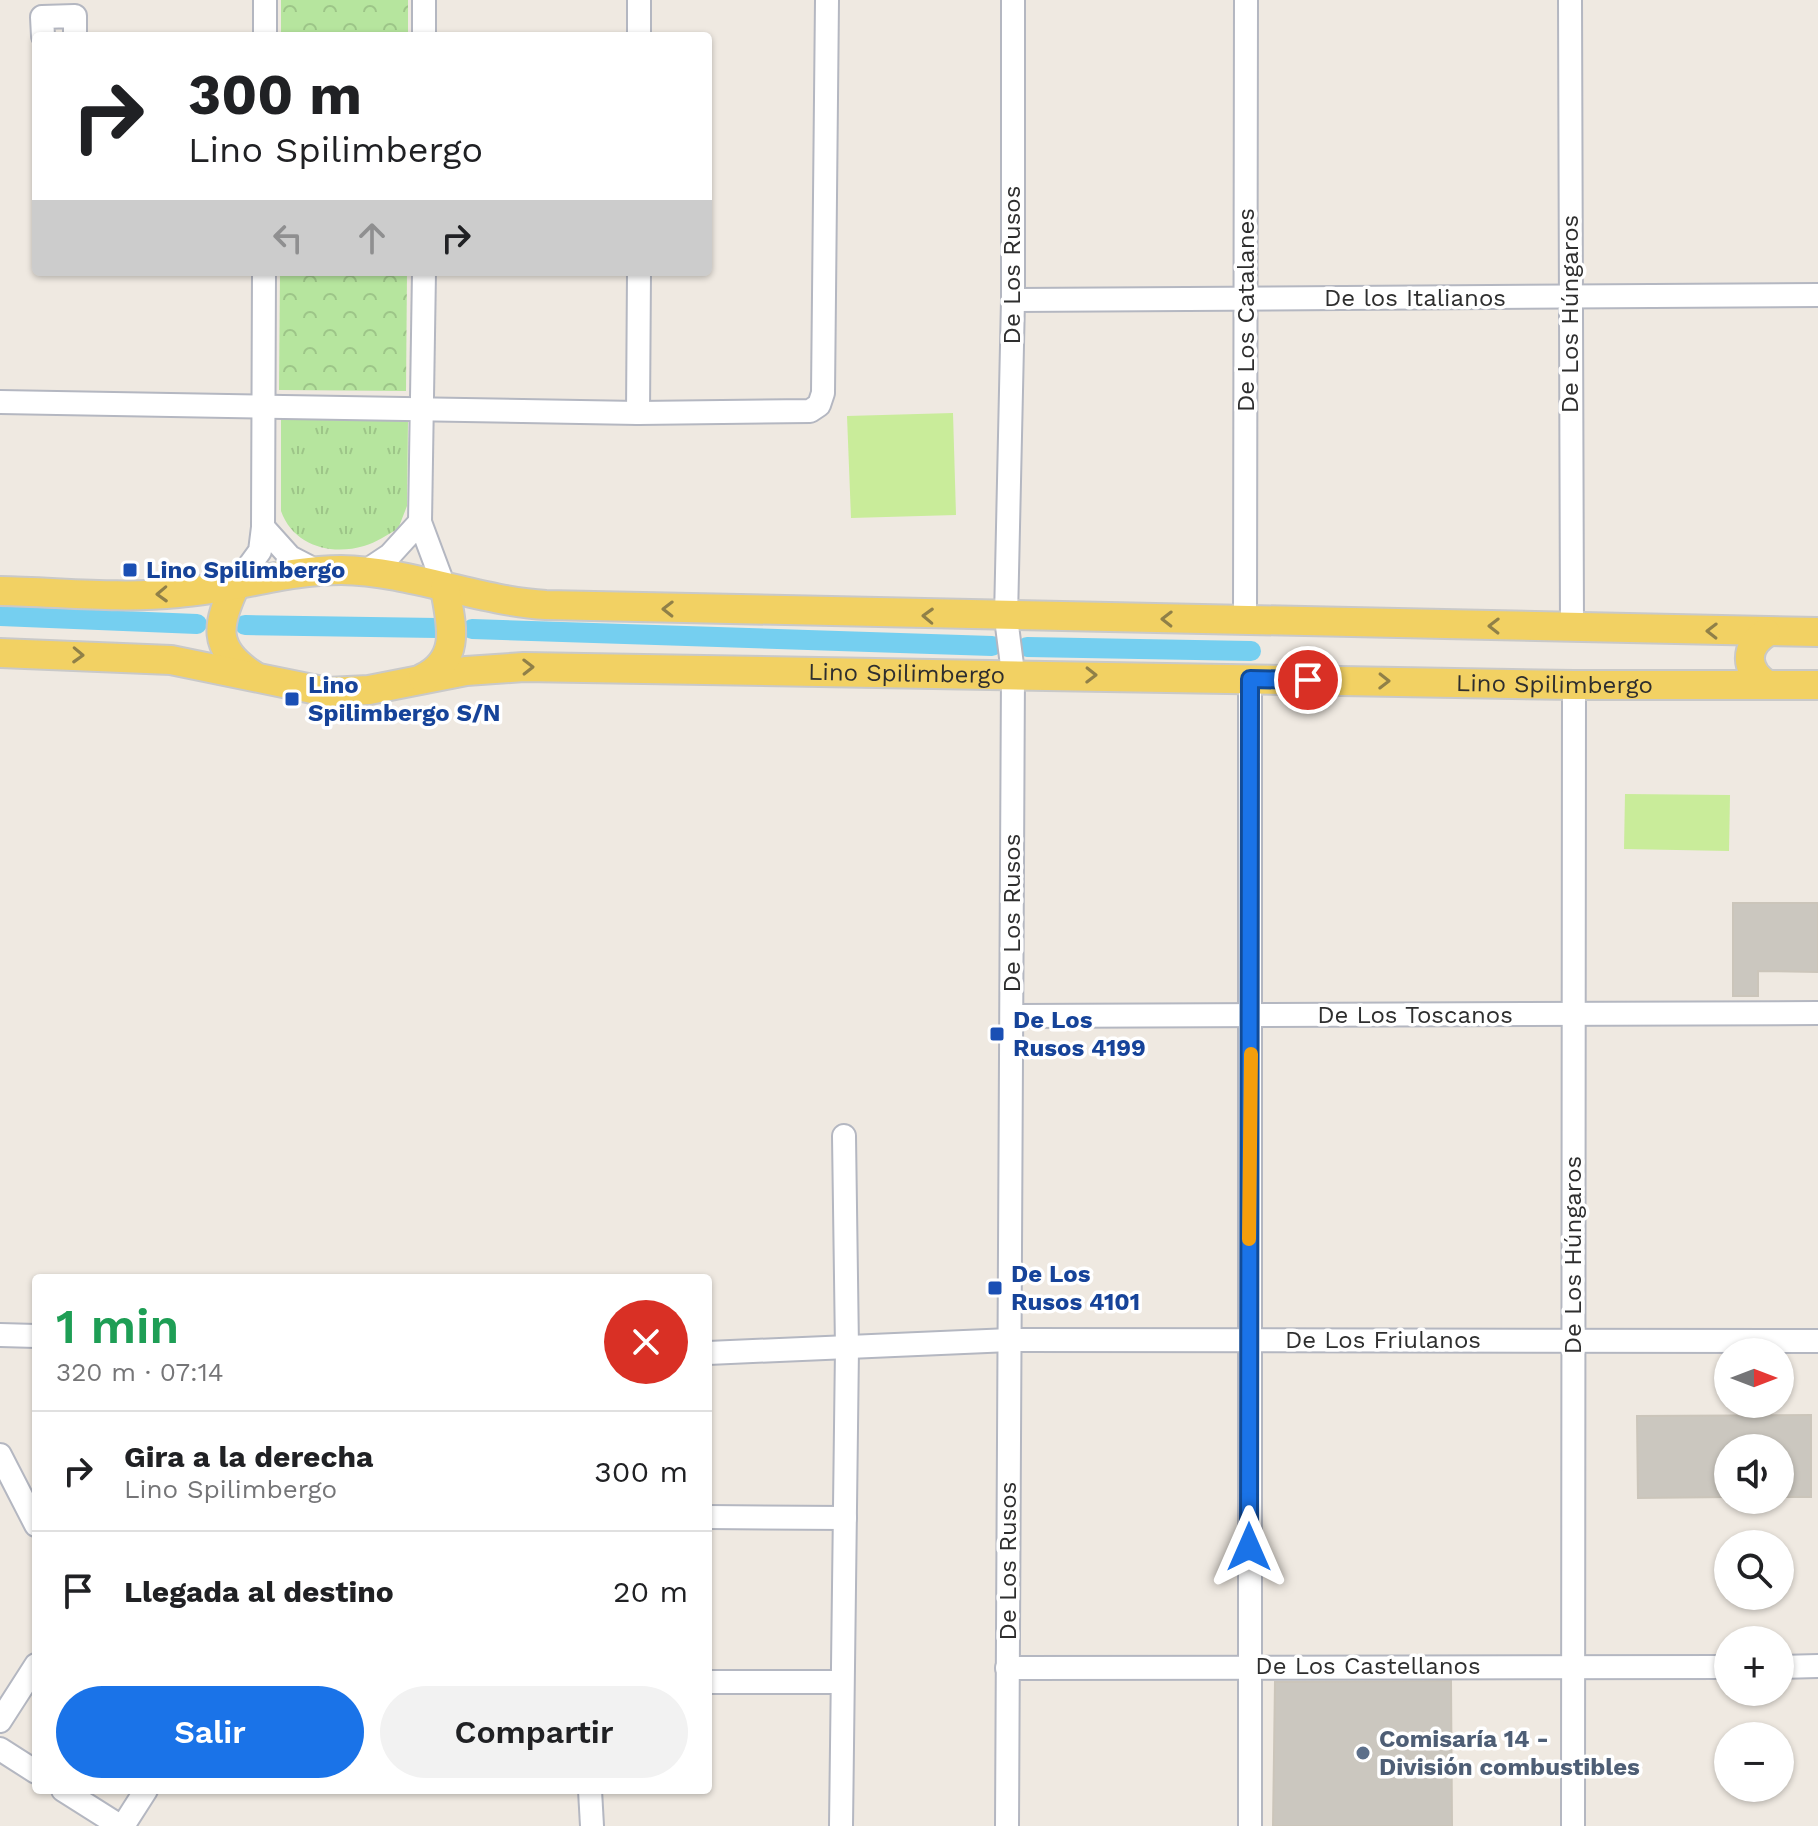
<!DOCTYPE html>
<html lang="es">
<meta charset="utf-8">
<style>
:root{--surface:#fff;--page:#f2f2f2;--text:#202124;--muted:#757577;--line:#e0e0e0;--accent:#1a73e8}
body{margin:0;font-family:"Work Sans",sans-serif;background:var(--page);color:var(--text);height:100vh;display:flex;flex-direction:column;font-size:30px;white-space:nowrap}
*{box-sizing:border-box;margin:0}
p{font-size:26px;color:var(--muted)}
.icon{flex:none;width:44px;height:44px;fill:none;stroke:currentColor;stroke-width:2;stroke-linecap:round;stroke-linejoin:round}
.map{position:relative;flex:1;overflow:hidden}
.side{position:absolute;left:32px;top:1274px;width:680px;height:520px;display:flex;flex-direction:column;background:var(--surface);border-radius:8px;box-shadow:0 2px 6px #0004}
.side>*{flex:none}
.top-card{position:absolute;left:32px;top:32px;width:680px;height:244px;border-radius:8px;box-shadow:0 2px 6px #0004;background:#fff;color:var(--text);overflow:hidden}
.needle{width:52px;rotate:90deg}
.tools{position:absolute;left:1714px;top:1338px;display:grid;gap:16px}
.tools a{display:grid;place-items:center;width:80px;height:80px;border-radius:50%;background:var(--surface);box-shadow:0 2px 6px #0004;font-size:40px}
.pin{position:absolute;display:grid;place-items:center;width:68px;height:68px;color:#fff;margin:-34px;border:4px solid #fff;border-radius:50%;box-shadow:0 2px 8px #0007}
.me{position:absolute;width:88px;margin:-44px;rotate:0deg;stroke-linejoin:round;filter:drop-shadow(0 0 6px #0008)}
.turn{display:flex;align-items:center;gap:28px;height:168px;padding:0 24px;font-size:36px}
.turn .icon{width:104px;height:104px;stroke-width:2.5}
.turn b{display:block;font-size:56px;line-height:68px}
.lanes{display:flex;align-items:center;height:76px;padding:0 24px;background:#0003;justify-content:center;gap:40px;direction:ltr}
.lanes .off{opacity:.35}
.round{display:grid;place-items:center;flex:none;width:84px;height:84px;border-radius:42px;background:var(--page)}
.summary{display:flex;align-items:center;justify-content:space-between;height:136px;padding:0 24px}
h1{font-size:48px;font-weight:600;line-height:60px;color:#1e9e55}
.cta{display:flex;gap:16px;margin-top:auto;padding:16px 24px}
.cta a{flex:1;height:92px;border-radius:48px;background:var(--accent);color:#fff;font-size:32px;font-weight:600;line-height:92px;text-align:center}
.cta a+a{background:var(--page);color:var(--text)}
ul{padding:0;list-style:none}
li{display:flex;align-items:center;gap:24px;height:120px;padding:0 24px;border-top:2px solid var(--line)}
li div{flex:1}
li b{display:block;font-size:30px}
li em{font-style:normal}
.map>svg:first-child{display:block}
.grass{fill:url(#grass-tufts)}
.park{fill:url(#park-crowns)}
.pitch{fill:#c9ec9a}
.lines{fill:none;stroke-linecap:round;stroke-linejoin:round}
.canal{stroke:#75cff0;stroke-width:20}
.building{fill:#cbc7bf;stroke:#cbc5ba;stroke-width:2}
.minor-casing{stroke:#b4b7c1;stroke-width:26}
.major-casing{stroke:#c9c9c9;stroke-width:32}
.minor{stroke:#fff;stroke-width:22}
.major{stroke:#f2d163;stroke-width:28}
.oneway{stroke:#908048}
.route-casing{stroke:#114b97;stroke-width:20}
.route{stroke:#1a73e8;stroke-width:14}
.slow{stroke:#f59e0b;stroke-width:14}
.transit-dot{fill:#1a4fb4;stroke:#fff;stroke-width:3}
.service-dot{fill:#5c6f8a;stroke:#fff;stroke-width:3}
.labels{text-anchor:middle;stroke-width:7;stroke-linejoin:round;paint-order:stroke}
.street-label{font-size:24px;fill:#2e2e2e;stroke:#fff}
.transit-label{font-size:24px;font-weight:bold;fill:#164399;stroke:#fff;text-anchor:start}
.service-label{font-size:24px;font-weight:bold;fill:#4e5e75;stroke:#fff;text-anchor:start}
</style>
<div class="map">
<svg width="1818" height="1826" viewBox="0 0 1818 1826">
<defs>
<pattern id="grass-tufts" width="24" height="20" patternUnits="userSpaceOnUse" patternTransform="scale(2)"><rect width="24" height="20" fill="#b6e59e"/><path d="M3 7l-1-3M5 7V3M7 7l1-3M15 17l-1-3M17 17v-4M19 17l1-3" fill="none" stroke="#9dc588"/></pattern>
<pattern id="park-crowns" width="20" height="18" patternUnits="userSpaceOnUse" patternTransform="scale(2)"><rect width="20" height="18" fill="#b6e59e"/><path d="M2 6a3 3 0 1 1 6 0M12 15a3 3 0 1 1 6 0" fill="none" stroke="#9dc588"/></pattern>
</defs>
<rect width="100%" height="100%" fill="#efe9e1"/>
<path class="grass" d="M 281,418 L 408,420 L 407,506 L 398,529 C 388,534 376,543 364,546 C 330,556 293,545 281,511 Z"/>
<g class="park">
<rect x="281" y="0" width="127" height="36"/>
<path d="M 280,272 L 407,272 L 406,391 L 279,390 Z"/>
</g>
<g class="pitch">
<path d="M 953,413 L 956,515 L 851,518 L 847,416 Z"/>
<path d="M 1625,794 L 1730,795 L 1729,851 L 1624,849 Z"/>
</g>
<g class="lines">
<g class="canal">
<path d="M 0,616 L 197,624"/>
<path d="M 245,625 L 437,628"/>
<path d="M 472,629 L 992,646"/>
<path d="M 1027,647 L 1251,651"/>
</g>
</g>
<g class="building">
<path d="M 1733,903 L 1818,903 L 1818,972 L 1758,971 L 1758,996 L 1733,996 Z"/>
<path d="M 1811,1415 L 1811,1497 L 1780,1497 L 1780,1448 L 1728,1448 L 1728,1497 L 1638,1498 L 1637,1416 Z"/>
<path d="M 1451,1681 L 1452,1826 L 1273,1826 L 1275,1682 Z"/>
</g>
<g class="lines">
<g class="minor-casing">
<g id="minor">
<path d="M 424,0 L 424,36"/>
<path d="M 1570,0 L 1572,628"/>
<path d="M 43,36 L 42,17 L 75,16 L 75,36"/>
<path d="M 265,36 L 265,0"/>
<path d="M 639,36 L 639,0"/>
<path d="M 1013,300 L 1818,295"/>
<path d="M 0,402 L 638,413 L 810,411 L 819,405 L 823,393 L 827,0"/>
<path d="M 638,413 L 639,272"/>
<path d="M 420,522 L 424,272"/>
<path d="M 263,527 L 264,272"/>
<path d="M 366,571 L 390,555 L 420,522 L 445,589"/>
<path d="M 236,584 L 260,551 L 263,527 L 290,557 L 317,571"/>
<path d="M 1245,620 L 1246,0"/>
<path d="M 1250,679 L 1250,1826"/>
<path d="M 1012,1016 L 1818,1013"/>
<path d="M 0,1335 L 36,1336"/>
<path d="M 708,1353 L 1010,1340 L 1818,1341"/>
<path d="M 0,1455 L 36,1525"/>
<path d="M 708,1517 L 845,1518"/>
<path d="M 1780,1667 L 1818,1666"/>
<path d="M 1007,1668 L 1728,1667"/>
<path d="M 708,1682 L 842,1682"/>
<path d="M 0,1721 L 36,1665"/>
<path d="M 0,1749 L 36,1772"/>
<path d="M 63,1790 L 120,1826"/>
<path d="M 590,1790 L 592,1826"/>
<path d="M 123,1826 L 146,1790"/>
<path d="M 841,1826 L 847,1348 L 844,1136"/>
<path d="M 1007,1826 L 1013,673 L 1006,618 L 1013,300 L 1013,0"/>
<path d="M 1573,1826 L 1574,685"/>
</g>
</g>
<g class="major-casing">
<g id="major">
<path d="M 236,584 C 217,624 211,648 253,675"/>
<path d="M 0,591 C 59,592 119,599 178,593 C 233,589 286,570 341,570 C 410,571 477,601 546,605 L 1818,632"/>
<path d="M 1766,633 C 1744,647 1745,670 1766,684"/>
<path id="s1" d="M 0,653 L 171,660 L 327,692 L 369,690 L 466,671 L 524,667 L 1574,685 L 1818,685"/>
<path d="M 423,678 C 462,659 451,623 445,589"/>
</g>
</g>
<use href="#minor" class="minor"/>
<use href="#major" class="major"/>
</g>
<defs><path id="oneway-chevron" d="M-2-3.5L2.5 0L-2 3.5" fill="none" stroke-width="1.6" stroke-linecap="round" stroke-linejoin="round" transform="scale(2)"/></defs>
<g class="oneway">
<use href="#oneway-chevron" transform="translate(162 594) rotate(178)"/>
<use href="#oneway-chevron" transform="translate(668 609) rotate(-179)"/>
<use href="#oneway-chevron" transform="translate(928 616) rotate(-178)"/>
<use href="#oneway-chevron" transform="translate(1167 619) rotate(-179)"/>
<use href="#oneway-chevron" transform="translate(1494 626) rotate(-179)"/>
<use href="#oneway-chevron" transform="translate(1712 631) rotate(-179)"/>
<use href="#oneway-chevron" transform="translate(78 655) rotate(2)"/>
<use href="#oneway-chevron" transform="translate(528 667) rotate(-1)"/>
<use href="#oneway-chevron" transform="translate(1091 675) rotate(1)"/>
<use href="#oneway-chevron" transform="translate(1384 681) rotate(1)"/>
</g>
<g class="lines">
<g class="route-casing">
<path id="route" d="M 1249,1547 L 1250,679 L 1308,680"/>
</g>
<use href="#route" class="route"/>
<path class="slow" d="M 1249,1239 L 1251,1054"/>
</g>
<g class="transit-dot">
<rect x="122" y="562" width="16" height="16" rx="4"/>
<rect x="284" y="691" width="16" height="16" rx="4"/>
<rect x="989" y="1026" width="16" height="16" rx="4"/>
<rect x="987" y="1280" width="16" height="16" rx="4"/>
</g>
<circle class="service-dot" cx="1363" cy="1753" r="8"/>
<g class="labels">
<g class="street-label">
<text transform="translate(1012 265) rotate(-90)" y="8">De Los Rusos</text>
<text x="1415" y="306">De los Italianos</text>
<text transform="translate(1246 310) rotate(-90)" y="8">De Los Catalanes</text>
<text transform="translate(1570 314) rotate(-90)" y="8">De Los Húngaros</text>
<text dy="8" stroke="none"><textPath href="#s1" startOffset="912">Lino Spilimbergo</textPath></text>
<text dy="8" stroke="none"><textPath href="#s1" startOffset="1560">Lino Spilimbergo</textPath></text>
<text transform="translate(1012 913) rotate(-90)" y="8">De Los Rusos</text>
<text x="1415" y="1023">De Los Toscanos</text>
<text transform="translate(1573 1255) rotate(-90)" y="8">De Los Húngaros</text>
<text x="1383" y="1348">De Los Friulanos</text>
<text transform="translate(1008 1561) rotate(-90)" y="8">De Los Rusos</text>
<text x="1368" y="1674">De Los Castellanos</text>
</g>
<g class="transit-label">
<text x="146" y="578">Lino Spilimbergo</text>
<text x="308" y="693">Lino<tspan x="308" dy="28">Spilimbergo S/N</tspan></text>
<text x="1013" y="1028">De Los<tspan x="1013" dy="28">Rusos 4199</tspan></text>
<text x="1011" y="1282">De Los<tspan x="1011" dy="28">Rusos 4101</tspan></text>
</g>
<g class="service-label">
<text x="1379" y="1747">Comisaría 14 -<tspan x="1379" dy="28">División combustibles</tspan></text>
</g>
</g>
</svg>
<div class="tools">
<a><svg class="needle" viewBox="-14 -14 28 28"><path d="M0-13l5 13h-10z" fill="#e53935"/><path d="M0 13l5-13h-10z" fill="#757577"/></svg></a>
<a><svg class="icon" aria-label="sound" viewBox="0 0 24 24"><path d="M4 9h4l5-4v14l-5-4H4zM17 9q2 3 0 6"/></svg></a>
<a><svg class="icon" aria-label="search" viewBox="0 0 24 24"><circle cx="10" cy="10" r="6"/><path d="M15 15l6 6"/></svg></a>
<a>+</a>
<a>−</a>
</div>
<div class="pin" style="left:1308px;top:680px;background:#d93025"><svg class="icon" aria-label="arrive" viewBox="0 0 24 24"><path d="M6 21V4h12l-3 4 3 4H6"/></svg></div>
<svg class="me" style="left:1249px;top:1547px" viewBox="-20 -20 40 40"><path d="M0-17L14 15 0 8-14 15z" fill="#1a73e8" stroke="#fff" stroke-width="4"/></svg>
<div class="top-card">
<div class="turn"><svg class="icon" aria-label="right" viewBox="0 0 24 24"><path d="M7 20v-9h11M14 6l5 5-5 5"/></svg><div><b>300 m</b>Lino Spilimbergo</div></div>
<div class="lanes"><svg class="icon off" aria-label="left" viewBox="0 0 24 24"><path d="M17 20v-9H6M10 6l-5 5 5 5"/></svg><svg class="icon off" aria-label="ahead" viewBox="0 0 24 24"><path d="M12 20V5M6 11l6-6 6 6"/></svg><svg class="icon" aria-label="right" viewBox="0 0 24 24"><path d="M7 20v-9h11M14 6l5 5-5 5"/></svg></div>
</div>
<section class="side">
<div class="summary"><div><h1>1 min</h1><p>320 m · 07:14</p></div><a class="round" style="background:#d93025;color:#fff"><svg class="icon" aria-label="close" viewBox="0 0 24 24"><path d="M6 6l12 12M18 6L6 18"/></svg></a></div>
<ul>
<li><svg class="icon" aria-label="right" viewBox="0 0 24 24"><path d="M7 20v-9h11M14 6l5 5-5 5"/></svg><div><b>Gira a la derecha</b><p>Lino Spilimbergo</p></div><em>300 m</em></li>
<li><svg class="icon" aria-label="arrive" viewBox="0 0 24 24"><path d="M6 21V4h12l-3 4 3 4H6"/></svg><div><b>Llegada al destino</b></div><em>20 m</em></li>
</ul>
<div class="cta"><a>Salir</a><a>Compartir</a></div>
</section>
</div>
